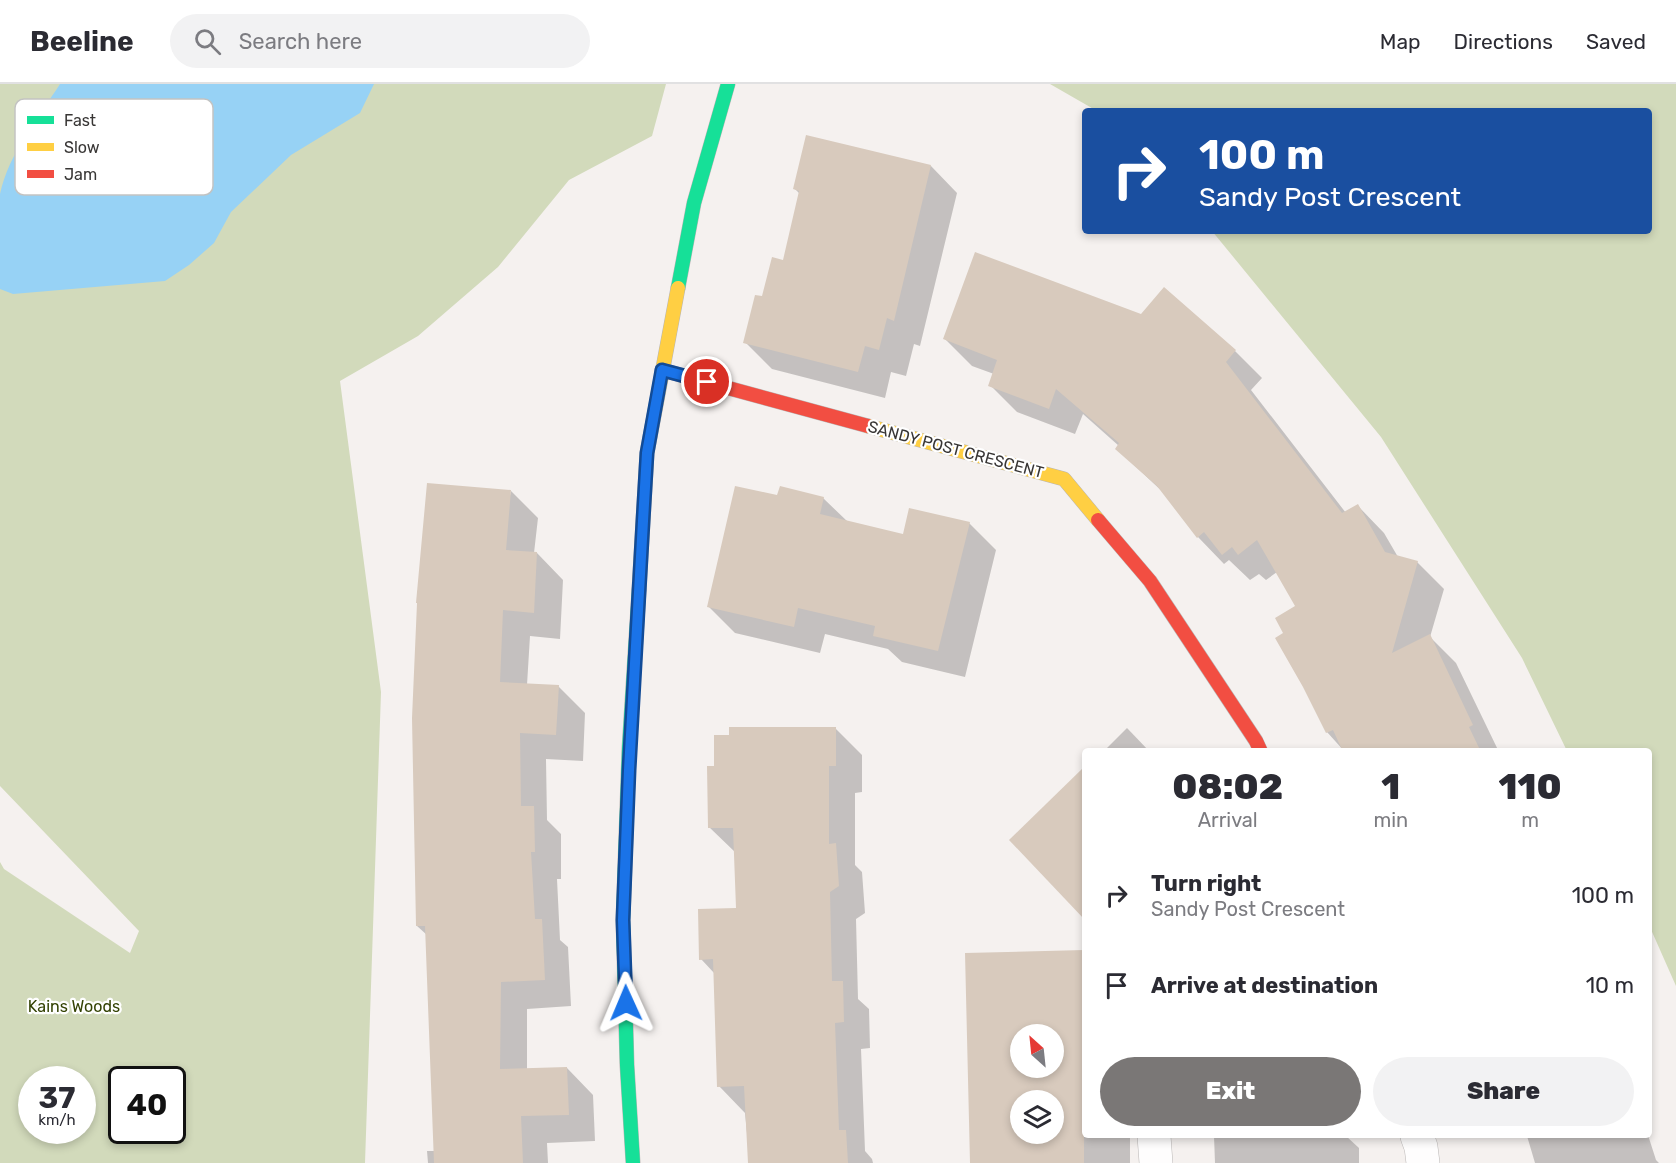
<!DOCTYPE html>
<style>
:root{--surface:#fff;--page:#f2f2f3;--text:#2b2b33;--muted:#7c7c81;--line:#e1e1e2;--accent:#7a7776}
body{margin:0;font-family:Rubik,sans-serif;background:var(--page);color:var(--text);height:100vh;display:flex;flex-direction:column;font-size:22px;white-space:nowrap}
*{box-sizing:border-box;margin:0}
p{font-size:20px;color:var(--muted)}
.icon{flex:none;width:33px;height:33px;fill:none;stroke:currentColor;stroke-width:2;stroke-linecap:round;stroke-linejoin:round}
.map{position:relative;flex:1;overflow:hidden}
.panel{position:absolute;left:1082px;top:664px;width:570px;height:390px;display:flex;flex-direction:column;background:var(--surface);border-radius:6px;box-shadow:0 3px 9px #0003}
.panel>*{flex:none}
.top-card{position:absolute;left:1082px;top:24px;width:570px;height:126px;border-radius:6px;box-shadow:0 3px 9px #0003;background:#1a4fa0;color:#fff;overflow:hidden}
.needle{width:39px;rotate:333deg}
.buttons{position:absolute;left:1010px;top:940px;display:grid;gap:12px}
.buttons a{display:grid;place-items:center;width:54px;height:54px;border-radius:50%;background:var(--surface);box-shadow:0 3px 9px #0003;font-size:30px}
.speed{position:absolute;left:18px;top:982px;display:flex;gap:12px;font-size:30px;font-weight:700;text-align:center}
.speed>*{display:grid;place-content:center;width:78px;height:78px;border-radius:50%;background:var(--surface);box-shadow:0 3px 9px #0003;line-height:1}
.speed small{font-size:15px;font-weight:400}
.speed .limit{border:3px solid #111;border-radius:9px;background:#fff;color:#111}
.pin{position:absolute;display:grid;place-items:center;width:51px;height:51px;color:#fff;margin:-26px;border:3px solid #fff;border-radius:50%;box-shadow:0 2px 6px #0007}
.me{position:absolute;width:66px;margin:-33px;rotate:359deg;stroke-linejoin:round;filter:drop-shadow(0 0 4px #0008)}
.turn{display:flex;align-items:center;gap:21px;height:126px;padding:0 18px;font-size:27px}
.turn .icon{width:78px;height:78px;stroke-width:2.5}
.turn b{display:block;font-size:42px;line-height:51px}
.eta{display:flex;justify-content:space-evenly;align-items:center;height:102px;text-align:center}
.eta b{font-size:36px;font-weight:800;line-height:42px}
.cta{display:flex;gap:12px;margin-top:auto;padding:12px 18px}
.cta a{flex:1;height:69px;border-radius:36px;background:var(--accent);color:#fff;font-size:24px;font-weight:800;line-height:69px;text-align:center}
.cta a+a{background:var(--page);color:var(--text)}
ul{padding:0;list-style:none}
li{display:flex;align-items:center;gap:18px;height:90px;padding:0 18px}
li div{flex:1}
li b{display:block;font-size:22px}
li em{font-style:normal}
header{display:flex;align-items:center;gap:36px;box-sizing:border-box;height:84px;padding:0 30px;background:var(--surface);border-bottom:2px solid var(--line)}
header strong{font-size:28px}
nav{display:flex;gap:33px;margin-inline-start:auto;font-size:21px}
.search{width:420px;height:54px;background:var(--page);display:flex;align-items:center;gap:15px;box-sizing:border-box;padding:0 21px;border-radius:33px;color:var(--muted);font-size:22px}
.map>svg:first-child{display:block}
.green{fill:#d2dabb;fill-rule:evenodd}
.water{fill:#97d2f5}
.shadow{fill:#0003;fill-rule:evenodd}
.building{fill:#d8cabd;fill-rule:evenodd}
.lines{fill:none;stroke-linecap:round;stroke-linejoin:round}
.street-casing{stroke:#b9b6b5;stroke-width:34}
.fast-casing{stroke:#b9b6b5;stroke-width:15}
.slow-casing{stroke:#b9b6b5;stroke-width:15}
.jam-casing{stroke:#b9b6b5;stroke-width:15}
.street{stroke:#fefdfd;stroke-width:33}
.fast{stroke:#16e098;stroke-width:14}
.slow{stroke:#ffcf43;stroke-width:14}
.jam{stroke:#f24e42;stroke-width:14}
.route-casing{stroke:#114b97;stroke-width:15}
.route{stroke:#1a73e8;stroke-width:10}
.labels{text-anchor:middle;stroke-width:4.5;stroke-linejoin:round;paint-order:stroke}
.street-label{font-size:16px;fill:#383635;stroke:#fff}
.park-label{font-size:16px;fill:#344304;stroke:#fff}
.key{fill:#fff;stroke:#c3c3c2;stroke-width:1.5}
.key-label{font-size:16px;fill:#383635}
</style>
<header>
<strong>Beeline</strong>
<div class="search"><svg class="icon" aria-label="search" viewBox="0 0 24 24"><circle cx="10" cy="10" r="6"/><path d="M15 15l6 6"/></svg>Search here</div>
<nav><a>Map</a><a>Directions</a><a>Saved</a></nav>
</header>
<div class="map">
<svg width="1676" height="1079" viewBox="0 0 1676 1079">
<rect width="100%" height="100%" fill="#f5f1ef"/>
<g class="green">
<path d="M 0,0 L 666,0 L 652,52 L 569,96 L 498,183 L 418,252 L 340,297 L 381,608 L 365,1079 L 0,1079 L 0,778 L 4,785 L 130,869 L 139,847 L 0,702 ZM 32,996 L 82,996 L 82,1047 L 32,1047 ZM 122,996 L 172,996 L 172,1047 L 122,1047 Z"/>
<path d="M 1050,0 L 1676,0 L 1676,902 L 1649,841 L 1648,668 L 1567,667 L 1522,574 L 1381,353 L 1212,147 L 1648,147 L 1648,27 L 1097,27 Z"/>
</g>
<path class="water" d="M 60,0 L 374,0 L 360,29 L 291,71 L 231,128 L 214,159 L 189,181 L 165,197 L 13,210 L 0,205 L 0,110 C 9,69 38,34 60,0 Z"/>
<g class="shadow">
<path d="M 931,82 L 957,109 L 920,262 L 914,260 L 906,292 L 891,288 L 885,314 L 772,285 L 745,258 L 763,214 L 784,178 L 800,110 L 795,105 Z"/>
<path d="M 1164,205 L 1235,267 L 1262,294 L 1251,306 L 1346,429 L 1358,422 L 1384,449 L 1398,473 L 1417,478 L 1444,505 L 1430,553 L 1456,579 L 1499,668 L 1345,668 L 1327,648 L 1285,549 L 1297,523 L 1277,488 L 1266,496 L 1259,490 L 1250,496 L 1229,476 L 1224,480 L 1198,453 L 1166,411 L 1117,365 L 1119,362 L 1083,330 L 1075,350 L 1017,328 L 990,301 L 994,290 L 972,282 L 945,255 L 1141,232 Z"/>
<path d="M 511,407 L 538,434 L 534,469 L 537,469 L 563,496 L 560,555 L 530,552 L 527,601 L 558,602 L 585,629 L 583,677 L 546,675 L 547,736 L 561,750 L 561,795 L 557,795 L 560,856 L 568,863 L 571,922 L 527,925 L 527,985 L 567,984 L 593,1011 L 595,1057 L 547,1059 L 548,1079 L 428,1079 L 427,1067 L 435,1067 L 427,851 L 417,842 Z"/>
<path d="M 778,413 L 823,414 L 848,438 L 904,452 L 969,439 L 996,466 L 965,593 L 902,578 L 888,565 L 825,550 L 820,569 L 735,549 L 708,522 Z"/>
<path d="M 835,644 L 862,671 L 862,708 L 855,709 L 855,781 L 862,788 L 865,829 L 856,835 L 858,915 L 869,925 L 870,964 L 861,965 L 865,1067 L 872,1075 L 873,1079 L 750,1079 L 745,1029 L 719,1002 L 715,890 L 701,875 L 738,826 L 736,769 L 709,743 Z"/>
<path d="M 1127,644 L 1150,668 L 1103,668 Z"/>
<path d="M 1084,685 L 1084,833 L 1011,756 Z"/>
<path d="M 1084,868 L 1084,1052 L 1130,1052 L 1130,1079 L 972,1079 L 966,871 ZM 1020,951 L 1053,951 L 1053,984 L 1020,984 ZM 1020,1017 L 1053,1017 L 1053,1050 L 1020,1050 Z"/>
<path d="M 1648,1051 L 1656,1076 L 1659,1079 L 1535,1079 L 1527,1052 Z"/>
<path d="M 1214,1052 L 1346,1052 L 1359,1064 L 1359,1079 L 1215,1079 Z"/>
</g>
<g class="building">
<path d="M 806,51 L 931,81 L 894,237 L 887,234 L 879,266 L 865,262 L 858,288 L 743,259 L 755,211 L 762,212 L 772,173 L 783,176 L 799,107 L 793,105 Z"/>
<path d="M 975,168 L 1141,230 L 1164,203 L 1236,266 L 1226,278 L 1342,429 L 1358,420 L 1385,468 L 1418,477 L 1392,569 L 1430,550 L 1473,641 L 1469,643 L 1481,668 L 1343,668 L 1333,646 L 1326,649 L 1303,603 L 1275,554 L 1283,549 L 1275,534 L 1295,522 L 1257,456 L 1238,471 L 1232,463 L 1222,471 L 1204,448 L 1197,454 L 1157,402 L 1115,365 L 1119,359 L 1056,305 L 1049,325 L 988,302 L 997,276 L 943,255 Z"/>
<path d="M 427,399 L 511,406 L 506,466 L 537,468 L 534,529 L 503,526 L 500,598 L 559,601 L 556,651 L 520,649 L 521,722 L 534,722 L 535,768 L 531,768 L 535,835 L 542,835 L 545,896 L 501,898 L 500,985 L 567,983 L 569,1031 L 521,1032 L 523,1079 L 434,1079 L 425,842 L 416,842 L 412,634 L 417,519 L 416,519 Z"/>
<path d="M 735,402 L 777,411 L 780,402 L 824,413 L 820,430 L 903,450 L 909,424 L 970,438 L 938,567 L 873,552 L 875,542 L 798,524 L 794,543 L 707,523 Z"/>
<path d="M 729,643 L 836,643 L 836,682 L 829,682 L 829,760 L 836,759 L 839,802 L 830,808 L 832,897 L 843,897 L 844,938 L 835,939 L 839,1046 L 846,1046 L 848,1079 L 748,1079 L 744,1002 L 717,1003 L 713,875 L 699,876 L 698,825 L 736,824 L 733,744 L 708,744 L 707,682 L 714,682 L 714,651 L 729,651 Z"/>
<path d="M 1084,683 L 1084,835 L 1009,756 Z"/>
<path d="M 1084,866 L 1084,1079 L 970,1079 L 965,869 ZM 1020,951 L 1053,951 L 1053,984 L 1020,984 ZM 1020,1017 L 1053,1017 L 1053,1050 L 1020,1050 Z"/>
</g>
<g class="lines">
<g class="street-casing">
<g id="street">
<path d="M 1154,1052 L 1156,1079"/>
<path d="M 1417,1052 L 1421,1063 L 1423,1079"/>
</g>
</g>
<g class="fast-casing">
<g id="fast">
<path d="M 678,204 L 694,119 L 728,0"/>
<path d="M 633,1079 L 627,981 L 623,836 L 629,665 L 639,506"/>
</g>
</g>
<g class="slow-casing">
<g id="slow">
<path d="M 868,342 L 1064,395 L 1098,436"/>
<path d="M 639,506 L 647,369 L 678,204"/>
</g>
</g>
<g class="jam-casing">
<g id="jam">
<path d="M 662,286 L 868,342"/>
<path d="M 1098,436 L 1150,497 L 1256,657 L 1261,668"/>
</g>
</g>
<use href="#street" class="street"/>
<use href="#fast" class="fast"/>
<use href="#slow" class="slow"/>
<use href="#jam" class="jam"/>
</g>
<g class="lines">
<g class="route-casing">
<path id="route" d="M 626,919 L 623,836 L 629,686 L 643,437 L 647,369 L 662,286 L 707,298"/>
</g>
<use href="#route" class="route"/>
</g>
<g class="labels">
<g class="street-label">
<text transform="translate(956 365) rotate(15)" y="6">SANDY POST CRESCENT</text>
</g>
<g class="park-label">
<text x="74" y="928">Kains Woods</text>
</g>
</g>
<rect x="15" y="15" width="198" height="96" rx="9" class="key"/>
<rect x="27" y="32" width="27" height="8" fill="#16e098"/>
<rect x="27" y="59" width="27" height="8" fill="#ffcf43"/>
<rect x="27" y="86" width="27" height="8" fill="#f24e42"/>
<g class="key-label">
<text x="64" y="42">Fast</text>
<text x="64" y="69">Slow</text>
<text x="64" y="96">Jam</text>
</g>
</svg>
<div class="buttons">
<a><svg class="needle" viewBox="-14 -14 28 28"><path d="M0-13l5 13h-10z" fill="#e53935"/><path d="M0 13l5-13h-10z" fill="#7c7c81"/></svg></a>
<a><svg class="icon" aria-label="layers" viewBox="0 0 24 24"><path d="M12 4l9 5-9 5-9-5zM3 14l9 5 9-5"/></svg></a>
</div>
<div class="speed"><div>37<small>km/h</small></div><div class="limit">40</div></div>
<div class="pin" style="left:707px;top:298px;background:#d93025"><svg class="icon" aria-label="arrive" viewBox="0 0 24 24"><path d="M6 21V4h12l-3 4 3 4H6"/></svg></div>
<svg class="me" style="left:626px;top:919px" viewBox="-20 -20 40 40"><path d="M0-17L14 15 0 8-14 15z" fill="#1a73e8" stroke="#fff" stroke-width="4"/></svg>
<div class="top-card">
<div class="turn"><svg class="icon" aria-label="right" viewBox="0 0 24 24"><path d="M7 20v-9h11M14 6l5 5-5 5"/></svg><div><b>100 m</b>Sandy Post Crescent</div></div>
</div>
<section class="panel">
<div class="eta">
<div><b>08:02</b><p>Arrival</p></div>
<div><b>1</b><p>min</p></div>
<div><b>110</b><p>m</p></div>
</div>
<ul>
<li><svg class="icon" aria-label="right" viewBox="0 0 24 24"><path d="M7 20v-9h11M14 6l5 5-5 5"/></svg><div><b>Turn right</b><p>Sandy Post Crescent</p></div><em>100 m</em></li>
<li><svg class="icon" aria-label="arrive" viewBox="0 0 24 24"><path d="M6 21V4h12l-3 4 3 4H6"/></svg><div><b>Arrive at destination</b></div><em>10 m</em></li>
</ul>
<div class="cta"><a>Exit</a><a>Share</a></div>
</section>
</div>
